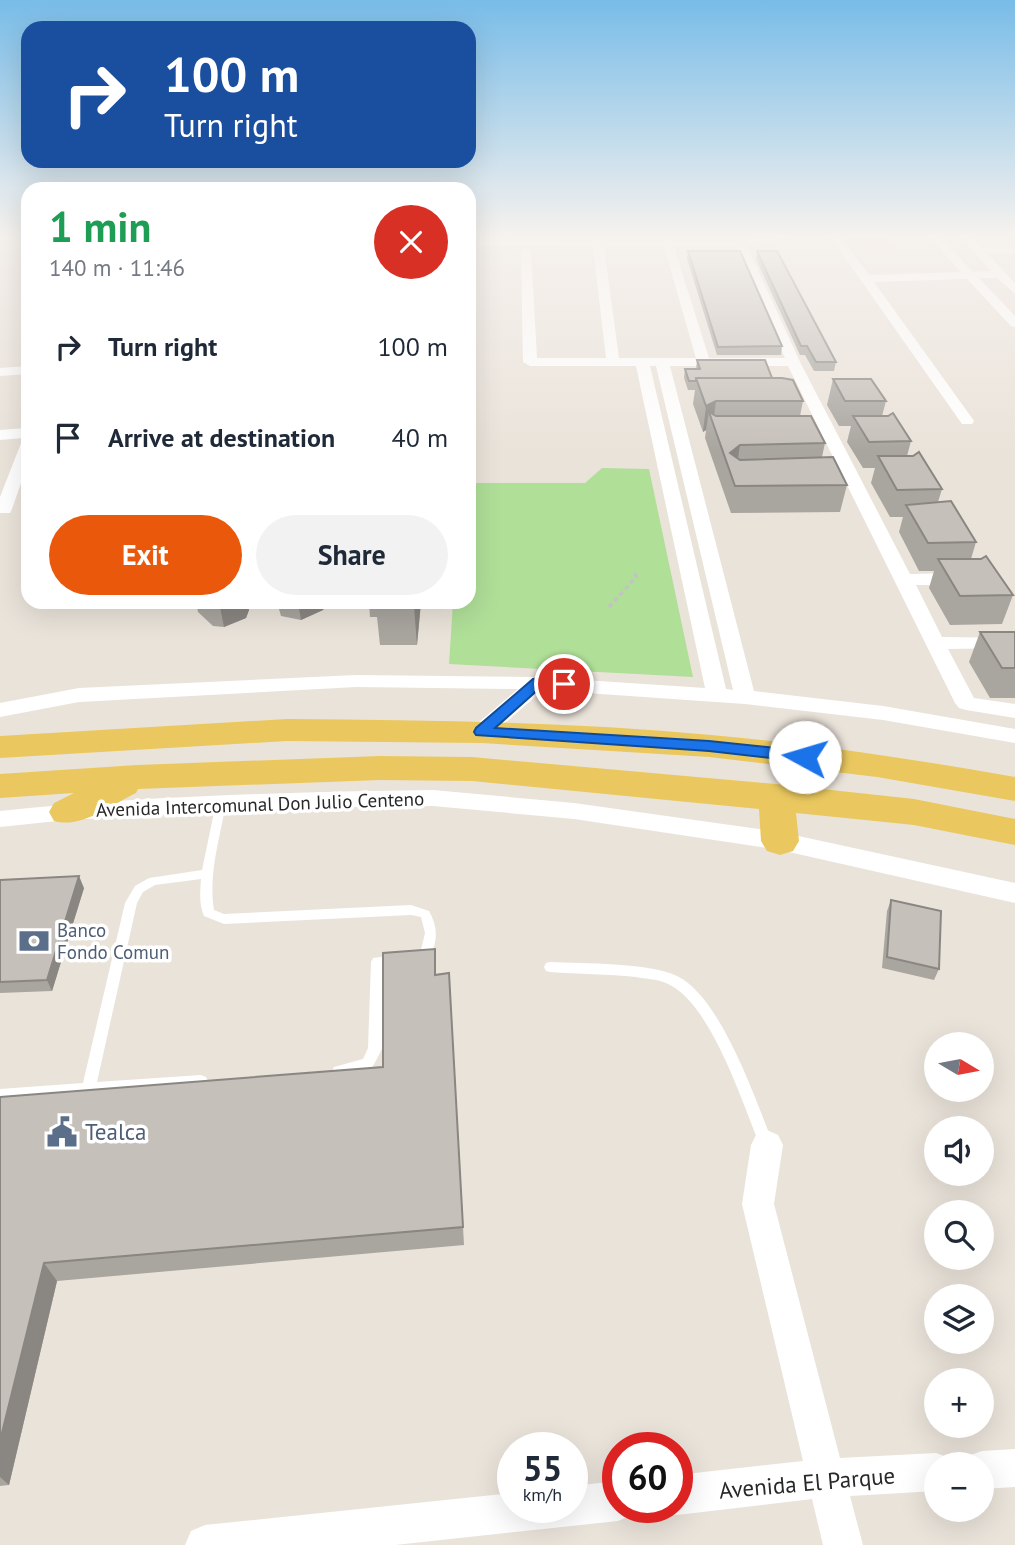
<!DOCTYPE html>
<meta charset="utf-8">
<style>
:root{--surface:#fff;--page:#f2f2f3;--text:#1f2937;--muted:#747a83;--accent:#ea580c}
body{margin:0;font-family:"PT Sans",sans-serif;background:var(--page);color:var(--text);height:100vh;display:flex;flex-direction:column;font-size:26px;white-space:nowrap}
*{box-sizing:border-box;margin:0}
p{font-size:23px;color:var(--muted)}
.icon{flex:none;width:38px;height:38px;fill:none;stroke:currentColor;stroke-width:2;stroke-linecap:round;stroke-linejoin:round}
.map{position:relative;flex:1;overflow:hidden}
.panel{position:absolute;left:21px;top:182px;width:455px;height:427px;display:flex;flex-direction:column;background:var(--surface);border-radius:21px;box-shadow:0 7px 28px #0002}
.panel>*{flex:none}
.banner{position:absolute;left:21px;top:21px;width:455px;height:147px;border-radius:21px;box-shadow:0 7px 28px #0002;background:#1a4fa0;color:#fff;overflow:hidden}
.needle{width:46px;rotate:100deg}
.tools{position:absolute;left:924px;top:1032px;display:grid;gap:14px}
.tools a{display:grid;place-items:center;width:70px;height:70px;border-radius:50%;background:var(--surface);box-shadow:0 7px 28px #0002;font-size:35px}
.speed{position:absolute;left:497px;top:1432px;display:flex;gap:14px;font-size:35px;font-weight:700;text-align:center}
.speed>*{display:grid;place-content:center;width:91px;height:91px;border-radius:50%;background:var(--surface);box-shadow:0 7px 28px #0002;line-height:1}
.speed small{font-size:18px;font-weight:400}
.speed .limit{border:10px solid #d22;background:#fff;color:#111}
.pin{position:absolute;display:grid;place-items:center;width:60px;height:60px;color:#fff;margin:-30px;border:4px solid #fff;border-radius:50%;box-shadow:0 2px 7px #0007}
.me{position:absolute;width:77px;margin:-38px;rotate:276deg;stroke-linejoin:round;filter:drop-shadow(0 0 5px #0008)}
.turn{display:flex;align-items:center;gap:24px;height:147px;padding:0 28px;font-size:32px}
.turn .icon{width:91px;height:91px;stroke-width:2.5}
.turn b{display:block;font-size:49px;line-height:60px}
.round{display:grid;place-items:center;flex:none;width:74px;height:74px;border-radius:37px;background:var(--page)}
.overview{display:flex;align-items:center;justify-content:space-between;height:119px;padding:0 28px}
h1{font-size:42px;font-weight:600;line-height:52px;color:#1e9e55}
.button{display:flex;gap:14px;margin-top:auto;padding:14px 28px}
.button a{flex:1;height:80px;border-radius:42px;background:var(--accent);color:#fff;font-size:28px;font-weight:600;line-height:80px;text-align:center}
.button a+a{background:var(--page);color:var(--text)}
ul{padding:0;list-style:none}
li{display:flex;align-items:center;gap:21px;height:91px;padding:0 28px}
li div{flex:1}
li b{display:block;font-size:26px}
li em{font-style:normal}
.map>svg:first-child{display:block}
.education{fill:#ebe0c9}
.green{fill:#b0df98}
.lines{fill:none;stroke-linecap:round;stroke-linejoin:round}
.path{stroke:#c3c3c3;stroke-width:3.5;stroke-dasharray:4.5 3.5;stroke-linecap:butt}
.service{fill:#fff;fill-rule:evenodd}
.minor{fill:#fff;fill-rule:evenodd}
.primary{fill:#eac85f;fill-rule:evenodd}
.wall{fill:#a9a59f}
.shaded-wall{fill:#8a8682}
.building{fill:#c5c0b9;stroke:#8a8682;stroke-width:2}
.route{fill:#1a73e8;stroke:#114b97;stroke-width:2}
.labels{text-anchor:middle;stroke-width:7;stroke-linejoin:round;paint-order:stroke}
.street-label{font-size:19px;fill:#282828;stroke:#fff}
.service-label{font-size:19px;fill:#4e5e75;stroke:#fff;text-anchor:start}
.near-service-label{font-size:23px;fill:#4e5e75;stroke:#fff;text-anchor:start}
.near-street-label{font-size:23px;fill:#282828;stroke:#fff}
</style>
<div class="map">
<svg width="1015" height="1545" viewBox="0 0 1015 1545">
<rect width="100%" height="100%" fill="#eae3da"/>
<path class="education" d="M 844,235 L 883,235 L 894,250 L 854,250 Z"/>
<path class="green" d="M 602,468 L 649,469 L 693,677 L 449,664 L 453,602 L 469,602 L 469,483 L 585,483 Z"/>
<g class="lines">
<path class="path" d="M 609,607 L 636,577 L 635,572"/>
<g class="service">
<path d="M 221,799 L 226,803 C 220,838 208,874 214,910 L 224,914 L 411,905 L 429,911 C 438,927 438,940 430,957 L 419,961 L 415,960 L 413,956 L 415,952 L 421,950 L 425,933 L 421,917 L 411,915 L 224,924 L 204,916 C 199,905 200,892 201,879 L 155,885 L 143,892 L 137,903 L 97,1082 L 201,1075 L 206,1077 L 208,1081 L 206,1085 L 201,1087 L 0,1101 L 0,1089 L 83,1083 L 125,903 L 135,886 L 149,878 L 202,870 L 216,803 Z"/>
<path d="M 396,955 L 400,956 L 402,960 L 400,964 L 383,966 L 382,1049 L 372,1068 L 339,1077 L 334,1075 L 332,1071 L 334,1067 L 363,1059 L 368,1048 L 371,962 L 373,958 Z"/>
<path d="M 550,962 C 584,964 648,962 677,976 C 722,998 755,1100 774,1145 L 772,1150 L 767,1152 L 762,1150 C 743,1106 712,1004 668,984 C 658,979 646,979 636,977 C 608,974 579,974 550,972 L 546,971 L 544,967 L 546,963 Z"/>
</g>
<g class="minor">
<path d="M 774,235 L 796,235 L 747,246 L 800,362 L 910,574 L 961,573 L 970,579 L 961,585 L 916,585 L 942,637 L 1015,638 L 1015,646 L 1008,648 L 948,649 L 974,698 L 1015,704 L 1015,718 L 966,710 L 959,708 L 955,703 L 788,366 L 670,366 L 754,691 L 883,706 L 1015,729 L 1015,743 L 883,720 L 745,704 L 543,690 L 489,737 L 473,737 L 470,732 L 473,727 L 518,689 L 356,687 L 79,702 L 0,717 L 0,703 L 79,688 L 356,675 L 538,677 L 705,688 L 636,366 L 530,366 L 523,362 L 521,251 L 526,248 L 531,251 L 537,358 L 606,358 L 593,247 L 479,246 L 474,243 L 479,240 L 741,241 ZM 604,247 L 664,247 L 696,358 L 619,358 ZM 674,247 L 737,247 L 785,358 L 709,358 ZM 650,366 L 656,366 L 733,690 L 726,689 Z"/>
<path d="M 829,235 L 839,235 L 869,275 L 961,272 L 927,235 L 938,235 L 973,272 L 991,271 L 959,235 L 970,235 L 982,248 L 1015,248 L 1015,254 L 988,254 L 1015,283 L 1015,294 L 997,278 L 979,278 L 1015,316 L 1015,327 L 1011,326 L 967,279 L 874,282 L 972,418 L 974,421 L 972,424 L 962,424 Z"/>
<path d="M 28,366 L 28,374 L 0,376 L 0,368 Z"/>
<path d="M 28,428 L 28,463 L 12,509 L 10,513 L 0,513 L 0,497 L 23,438 L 0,440 L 0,430 Z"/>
<path d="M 433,790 L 574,803 L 780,832 L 1015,883 L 1015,903 L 780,850 L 574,819 L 433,806 L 279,808 L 67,820 L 0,827 L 0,811 C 144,796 288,792 433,790 Z"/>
<path d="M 767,1130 L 778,1135 L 783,1145 L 774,1204 L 840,1458 L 936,1453 L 950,1458 L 952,1465 L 936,1465 L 936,1491 L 850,1496 L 863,1545 L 823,1545 L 812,1499 L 677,1515 L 662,1507 L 677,1507 L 677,1475 L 803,1461 L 742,1204 L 751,1145 L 756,1135 Z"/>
<path d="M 1015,1449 L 1015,1487 L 982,1489 L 982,1465 L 965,1465 L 968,1456 L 982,1451 Z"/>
<path d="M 618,1481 L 618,1507 L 635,1507 L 632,1515 L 618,1521 L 395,1545 L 185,1545 L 191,1531 L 205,1525 L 513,1493 L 513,1507 L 572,1507 L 572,1486 Z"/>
</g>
<g class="primary">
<path d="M 287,719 C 428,720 570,722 711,735 C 813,744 914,759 1015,777 L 1015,801 L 877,777 L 709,757 L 481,743 L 287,741 L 0,758 L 0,736 Z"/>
<path d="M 380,756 L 472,757 L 776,784 L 914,799 L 1015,819 L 1015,845 L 914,825 L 796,813 L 799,841 L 793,851 L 780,855 L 767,851 L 761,841 L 759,809 L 472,781 L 380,780 L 138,789 L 136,793 C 111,805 81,829 54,821 L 49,812 L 54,803 L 74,793 L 0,798 L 0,774 L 137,765 Z"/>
</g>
</g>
<g class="wall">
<path d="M 688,251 L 782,346 L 781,355 L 717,355 L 687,259 Z"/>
<path d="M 757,251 L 836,362 L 834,371 L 814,371 L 805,355 L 800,355 L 756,259 Z"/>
<path d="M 697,360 L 772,378 L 803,401 L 800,416 L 825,443 L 822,457 L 847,485 L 840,512 L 731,513 L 705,438 L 706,430 L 703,432 L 693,404 L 695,390 L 688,390 L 684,378 L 685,369 L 696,369 Z"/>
<path d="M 833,379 L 886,401 L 882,416 L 911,441 L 907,456 L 942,489 L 938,502 L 976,542 L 971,559 L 1013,595 L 1002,624 L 950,625 L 929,588 L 934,571 L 919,571 L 899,532 L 903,517 L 890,517 L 871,483 L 875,468 L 863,468 L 847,442 L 851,426 L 839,426 L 827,405 Z"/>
<path d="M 196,602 L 248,602 L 249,610 L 246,618 L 224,627 L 213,626 L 198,612 Z"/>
<path d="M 277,602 L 328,602 L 323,610 L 301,620 L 281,616 Z"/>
<path d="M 369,602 L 421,602 L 417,645 L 380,645 L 377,617 L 370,617 Z"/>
<path d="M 980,632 L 1015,632 L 1015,698 L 990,698 L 969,662 Z"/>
<path d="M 0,880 L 84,888 L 52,991 L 0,993 Z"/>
<path d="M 891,900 L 939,969 L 934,980 L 882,968 L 887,911 Z"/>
<path d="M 449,973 L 464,1245 L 57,1281 L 9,1485 L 0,1486 L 0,1097 L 383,1067 L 436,974 Z"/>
</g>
<g class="shaded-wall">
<path d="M 716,401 L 713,423 L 709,412 L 706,430 L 703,432 L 706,406 Z"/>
<path d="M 740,445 L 736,471 L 730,453 Z"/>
<path d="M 219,602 L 248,602 L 249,610 L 246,618 L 224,627 Z"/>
<path d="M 298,602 L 328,602 L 323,610 L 301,620 Z"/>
<path d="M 414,602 L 421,602 L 417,645 L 414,606 Z"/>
<path d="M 79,876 L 84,888 L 52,991 L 47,980 Z"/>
<path d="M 44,1263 L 57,1281 L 9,1485 L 0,1477 L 0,1441 Z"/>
</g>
<g class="building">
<path d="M 688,251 L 740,251 L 782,346 L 718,347 Z"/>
<path d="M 757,251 L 777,251 L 836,362 L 816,362 L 807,346 L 801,346 Z"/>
<path d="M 697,360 L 765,360 L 772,378 L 696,378 L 696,381 L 689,381 L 685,369 L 700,369 Z"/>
<path d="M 696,378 L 782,378 L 793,380 L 803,401 L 716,401 L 706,406 Z"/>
<path d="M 833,379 L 871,379 L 886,401 L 845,401 Z"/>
<path d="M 709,412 L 716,416 L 811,416 L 825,443 L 740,445 L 730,453 L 740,460 L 833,457 L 847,485 L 735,486 Z"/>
<path d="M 893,413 L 911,441 L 869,442 L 853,416 L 888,416 Z"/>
<path d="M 919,452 L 942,489 L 897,490 L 878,456 L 913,456 Z"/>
<path d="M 951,501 L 976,542 L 928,543 L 906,505 Z"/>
<path d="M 986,556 L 1013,595 L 960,596 L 938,559 L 981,559 Z"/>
<path d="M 377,602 L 414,602 L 414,606 L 376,606 Z"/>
<path d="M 980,632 L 1015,632 L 1015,668 L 1002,668 Z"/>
<path d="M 79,876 L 47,980 L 0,982 L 0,880 Z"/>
<path d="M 891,900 L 941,911 L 939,969 L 887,957 Z"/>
<path d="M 435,949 L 435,975 L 449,973 L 463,1227 L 44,1263 L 0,1441 L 0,1097 L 383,1067 L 383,953 Z"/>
</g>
<linearGradient id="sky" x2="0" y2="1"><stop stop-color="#78bce8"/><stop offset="0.52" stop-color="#f6f2ee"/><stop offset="1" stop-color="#f6f2ee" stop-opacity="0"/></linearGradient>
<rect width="1015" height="451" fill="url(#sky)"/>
<path class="route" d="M 538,678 L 564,680 L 571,684 L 564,689 L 541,687 L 495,728 L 709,741 L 805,751 L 813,757 L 805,762 L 709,751 L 476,735 L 474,732 L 476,728 L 533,679 Z"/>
<defs>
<g id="bank-bare" transform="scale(2.415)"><path d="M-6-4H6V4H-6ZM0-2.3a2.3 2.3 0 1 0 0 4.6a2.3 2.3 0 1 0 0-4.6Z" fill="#5c6f8a" stroke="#fff" stroke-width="2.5" paint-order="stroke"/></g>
<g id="civic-bare" transform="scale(2.415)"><path d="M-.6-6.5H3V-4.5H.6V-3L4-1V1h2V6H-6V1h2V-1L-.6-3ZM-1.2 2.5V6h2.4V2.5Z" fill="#5c6f8a" stroke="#fff" stroke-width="2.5" paint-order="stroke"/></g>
</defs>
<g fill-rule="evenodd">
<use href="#bank-bare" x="34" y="941"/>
<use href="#civic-bare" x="62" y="1132"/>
</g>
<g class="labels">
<g class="street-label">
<text transform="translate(260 804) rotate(-2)" y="7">Avenida Intercomunal Don Julio Centeno</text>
</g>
<g class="service-label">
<text x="57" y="937">Banco<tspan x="57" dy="22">Fondo Comun</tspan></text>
</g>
<g class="near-service-label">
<text x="85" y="1140">Tealca</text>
</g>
<g class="near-street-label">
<text transform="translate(807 1483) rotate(-5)" y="8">Avenida El Parque</text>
</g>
</g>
</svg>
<div class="tools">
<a><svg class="needle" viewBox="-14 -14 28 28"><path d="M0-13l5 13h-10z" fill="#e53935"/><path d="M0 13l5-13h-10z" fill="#747a83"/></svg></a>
<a><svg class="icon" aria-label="sound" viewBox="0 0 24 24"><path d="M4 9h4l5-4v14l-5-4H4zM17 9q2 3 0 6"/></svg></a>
<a><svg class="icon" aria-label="search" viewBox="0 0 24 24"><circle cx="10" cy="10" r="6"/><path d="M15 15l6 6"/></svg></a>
<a><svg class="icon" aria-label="layers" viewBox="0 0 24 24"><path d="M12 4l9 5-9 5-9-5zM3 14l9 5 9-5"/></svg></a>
<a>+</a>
<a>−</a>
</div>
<div class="speed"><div>55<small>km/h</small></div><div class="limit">60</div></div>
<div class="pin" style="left:564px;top:684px;background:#d93025"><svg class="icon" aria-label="arrive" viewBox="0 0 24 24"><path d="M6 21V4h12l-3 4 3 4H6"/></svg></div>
<svg class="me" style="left:805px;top:757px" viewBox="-20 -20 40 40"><circle r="19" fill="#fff"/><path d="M0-13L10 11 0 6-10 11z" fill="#1a73e8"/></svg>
<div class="banner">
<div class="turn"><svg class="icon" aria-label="right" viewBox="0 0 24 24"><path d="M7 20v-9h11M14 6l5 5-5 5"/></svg><div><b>100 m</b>Turn right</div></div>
</div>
<section class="panel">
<div class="overview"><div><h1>1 min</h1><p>140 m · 11:46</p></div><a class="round" style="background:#d93025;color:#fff"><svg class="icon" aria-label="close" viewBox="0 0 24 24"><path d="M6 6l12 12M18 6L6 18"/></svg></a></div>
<ul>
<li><svg class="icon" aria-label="right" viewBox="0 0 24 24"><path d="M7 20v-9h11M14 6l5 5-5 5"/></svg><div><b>Turn right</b></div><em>100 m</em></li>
<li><svg class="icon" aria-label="arrive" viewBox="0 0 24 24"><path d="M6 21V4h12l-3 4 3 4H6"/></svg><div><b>Arrive at destination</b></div><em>40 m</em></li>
</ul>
<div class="button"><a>Exit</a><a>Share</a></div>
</section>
</div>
